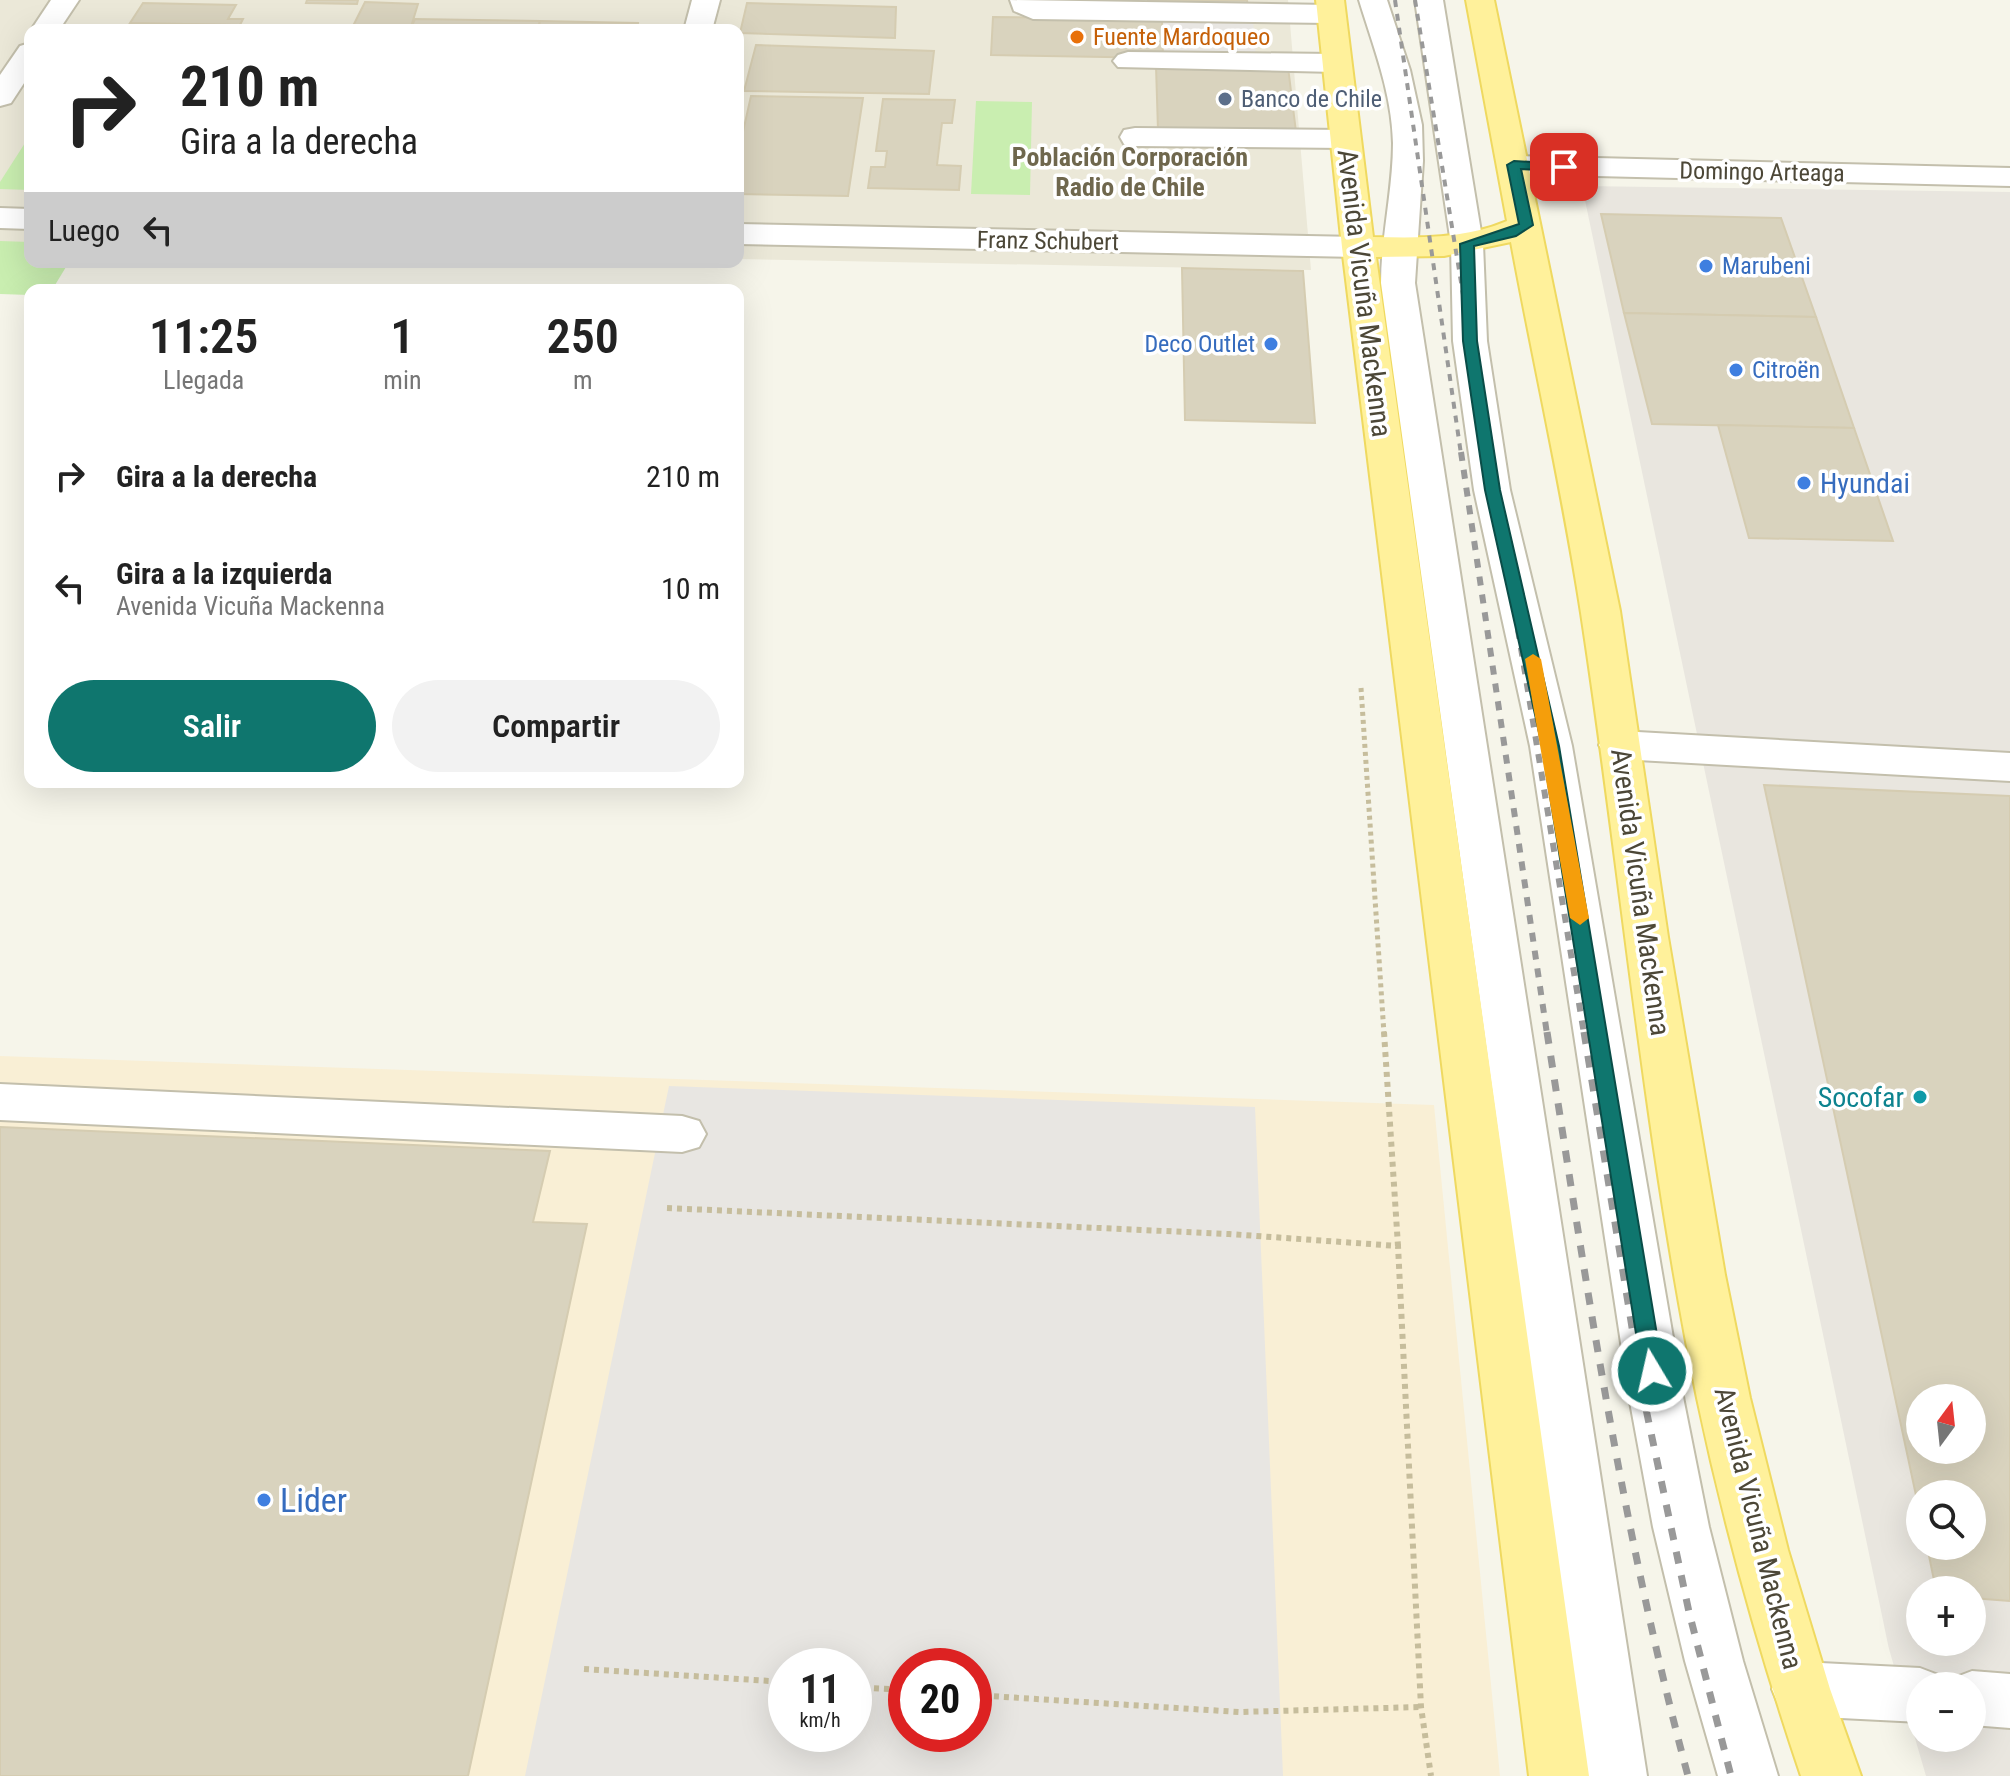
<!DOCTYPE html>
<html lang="es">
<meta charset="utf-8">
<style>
:root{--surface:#fff;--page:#f2f2f2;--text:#222;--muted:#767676;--accent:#0f766e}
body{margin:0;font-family:"Roboto Condensed",sans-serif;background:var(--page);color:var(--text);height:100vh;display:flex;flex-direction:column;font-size:30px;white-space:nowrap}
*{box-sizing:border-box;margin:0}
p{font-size:26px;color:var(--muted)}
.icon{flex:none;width:44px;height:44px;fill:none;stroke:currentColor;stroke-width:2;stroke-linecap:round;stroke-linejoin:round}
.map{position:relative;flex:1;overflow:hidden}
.sheet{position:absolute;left:24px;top:284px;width:720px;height:504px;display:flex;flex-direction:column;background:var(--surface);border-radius:16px;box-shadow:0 8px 32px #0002}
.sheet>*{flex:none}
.guide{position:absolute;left:24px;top:24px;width:720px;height:244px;border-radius:16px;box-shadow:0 8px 32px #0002;background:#fff;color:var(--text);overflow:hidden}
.needle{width:52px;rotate:15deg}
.controls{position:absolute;left:1906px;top:1384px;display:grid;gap:16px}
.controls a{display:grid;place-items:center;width:80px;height:80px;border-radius:50%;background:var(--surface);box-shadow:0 8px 32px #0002;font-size:40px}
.speed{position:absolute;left:768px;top:1648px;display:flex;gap:16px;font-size:40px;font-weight:700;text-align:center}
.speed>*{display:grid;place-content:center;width:104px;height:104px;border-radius:50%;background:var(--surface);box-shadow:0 8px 32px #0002;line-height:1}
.speed small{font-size:20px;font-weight:400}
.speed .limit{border:12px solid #d22;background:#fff;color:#111}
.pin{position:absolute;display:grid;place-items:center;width:68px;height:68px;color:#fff;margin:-34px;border-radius:16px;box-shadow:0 4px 12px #0006}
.me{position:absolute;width:88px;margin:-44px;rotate:351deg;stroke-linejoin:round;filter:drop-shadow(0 0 6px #0008)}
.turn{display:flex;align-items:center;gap:28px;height:168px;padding:0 24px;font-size:36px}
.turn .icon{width:104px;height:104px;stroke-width:2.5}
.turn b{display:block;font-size:56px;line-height:68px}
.then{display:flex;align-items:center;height:76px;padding:0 24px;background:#0003;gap:16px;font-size:30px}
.eta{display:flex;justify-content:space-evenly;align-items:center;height:136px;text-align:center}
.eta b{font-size:48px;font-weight:600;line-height:56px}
.primary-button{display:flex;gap:16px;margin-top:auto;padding:16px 24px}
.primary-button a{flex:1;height:92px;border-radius:48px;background:var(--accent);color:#fff;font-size:32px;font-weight:600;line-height:92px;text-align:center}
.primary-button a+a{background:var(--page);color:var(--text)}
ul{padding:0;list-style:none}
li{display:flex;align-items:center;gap:24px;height:112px;padding:0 24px}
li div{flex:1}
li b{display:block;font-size:30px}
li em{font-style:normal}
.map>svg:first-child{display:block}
.residential{fill:#ebe8d8}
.commercial{fill:#f9efd5;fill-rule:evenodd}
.industrial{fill:#e9e6df;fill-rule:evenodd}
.green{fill:#c9eeb0}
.parking{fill:#e8e6e2;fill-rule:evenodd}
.building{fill:#d9d3be;stroke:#d5ccb1;stroke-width:2;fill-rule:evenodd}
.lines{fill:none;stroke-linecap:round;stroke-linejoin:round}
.minor-casing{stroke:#c3bfac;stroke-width:4}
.major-casing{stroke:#efd960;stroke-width:4}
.path-far1{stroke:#c6bd9c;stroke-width:5;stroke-dasharray:4 4;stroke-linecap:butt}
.path{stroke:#c6bd9c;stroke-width:6;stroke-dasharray:5 5;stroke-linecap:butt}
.minor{fill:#fff;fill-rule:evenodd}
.major{fill:#fff19b;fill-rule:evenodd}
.rail-far2{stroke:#999;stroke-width:4;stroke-dasharray:7 7;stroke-linecap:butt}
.rail-far1{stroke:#999;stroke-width:6;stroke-dasharray:9 9;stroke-linecap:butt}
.rail{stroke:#999;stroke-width:7;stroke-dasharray:12 12;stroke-linecap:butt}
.route{fill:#0f766e;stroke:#0a4d48;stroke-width:2}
.slow{fill:#f59e0b}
.food-dot{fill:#e8710a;stroke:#fff;stroke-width:3}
.service-dot{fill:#5c6f8a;stroke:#fff;stroke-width:3}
.shop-dot{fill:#3f7fe0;stroke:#fff;stroke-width:3}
.culture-dot{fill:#0f9aa8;stroke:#fff;stroke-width:3}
.labels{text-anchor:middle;stroke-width:7;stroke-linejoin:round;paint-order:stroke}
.far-food-label{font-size:24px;fill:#c56008;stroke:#fff;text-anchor:start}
.far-service-label{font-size:24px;fill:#4e5e75;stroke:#fff;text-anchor:start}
.far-street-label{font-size:24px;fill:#4c4737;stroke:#fff}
.far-shop-label{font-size:24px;fill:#366cbe;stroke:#fff;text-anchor:start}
.far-neighbourhood-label{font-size:26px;font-weight:bold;fill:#6f674d;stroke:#fff}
.street-label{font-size:28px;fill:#4c4737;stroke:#fff}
.shop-label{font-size:28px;fill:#366cbe;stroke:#fff;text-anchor:start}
.culture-label{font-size:28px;fill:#0d838f;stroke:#fff;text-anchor:end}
.near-shop-label{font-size:34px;fill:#366cbe;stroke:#fff;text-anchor:start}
</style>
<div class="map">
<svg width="2010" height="1776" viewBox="0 0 2010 1776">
<rect width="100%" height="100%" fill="#f6f5ea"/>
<path class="residential" d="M 0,0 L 1288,0 L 1311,270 L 738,259 L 738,30 L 30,30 L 30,246 L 0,246 Z"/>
<path class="commercial" d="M 0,1056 L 1434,1105 L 1500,1776 L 0,1776 ZM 786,1666 L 854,1666 L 854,1734 L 786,1734 ZM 906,1666 L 974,1666 L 974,1734 L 906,1734 Z"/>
<path class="industrial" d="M 1582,186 L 2010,192 L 2010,1776 L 1926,1776 L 1889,1649 ZM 1920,1398 L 1972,1398 L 1972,1450 L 1920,1450 ZM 1920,1494 L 1972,1494 L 1972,1546 L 1920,1546 ZM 1920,1590 L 1972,1590 L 1972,1642 L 1920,1642 ZM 1920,1686 L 1972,1686 L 1972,1738 L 1920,1738 Z"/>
<g class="green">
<path d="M 976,101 L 1032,102 L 1030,195 L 971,194 Z"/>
<path d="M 25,143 L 30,143 L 30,190 L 0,189 L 0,182 Z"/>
<path d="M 0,241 L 30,242 L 30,262 L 69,262 L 52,290 L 30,290 L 30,295 L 0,294 Z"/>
</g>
<g class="parking">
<path d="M 1162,19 L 1253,20 L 1256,59 L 1163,58 Z"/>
<path d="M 669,1086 L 1255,1107 L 1283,1776 L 525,1776 ZM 786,1666 L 854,1666 L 854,1734 L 786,1734 ZM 906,1666 L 974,1666 L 974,1734 L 906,1734 Z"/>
</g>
<g class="building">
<path d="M 307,0 L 358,0 L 357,4 L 306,3 Z"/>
<path d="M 1148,0 L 1247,0 L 1248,9 L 1149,8 Z"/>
<path d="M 365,2 L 418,4 L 410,30 L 351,30 Z"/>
<path d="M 143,3 L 236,5 L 228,19 L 243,19 L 240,25 L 130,23 Z"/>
<path d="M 747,3 L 896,7 L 895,38 L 740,33 Z"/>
<path d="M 993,17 L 1162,19 L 1163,58 L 991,55 Z"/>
<path d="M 415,19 L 540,21 L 538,30 L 410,30 Z"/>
<path d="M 540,21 L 638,23 L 637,30 L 538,30 Z"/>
<path d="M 756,45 L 934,51 L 929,94 L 744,91 Z"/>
<path d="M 1156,66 L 1288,67 L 1296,132 L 1158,130 Z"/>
<path d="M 751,96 L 863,98 L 848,196 L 738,194 L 738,154 Z"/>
<path d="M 883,99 L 955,100 L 952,123 L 942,123 L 937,165 L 961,166 L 959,190 L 868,188 L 871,167 L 885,167 L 887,151 L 876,151 Z"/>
<path d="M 1601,214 L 1781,218 L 1816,317 L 1624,313 Z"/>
<path d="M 1182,268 L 1303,271 L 1315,423 L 1185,420 Z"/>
<path d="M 1624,313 L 1816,317 L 1854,428 L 1652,424 Z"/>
<path d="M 1718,425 L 1854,428 L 1893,541 L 1749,538 Z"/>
<path d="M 1764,785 L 2010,796 L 2010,1601 L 1972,1598 L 1972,1590 L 1936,1590 L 1927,1546 L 1972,1546 L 1972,1494 L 1920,1494 L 1920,1514 ZM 1920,1398 L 1972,1398 L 1972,1450 L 1920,1450 Z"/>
<path d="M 0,1127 L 550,1151 L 533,1222 L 587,1224 L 468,1776 L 0,1776 Z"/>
</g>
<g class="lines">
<g class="minor-casing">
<g id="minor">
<path d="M 51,0 L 79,0 L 59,30 L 31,30 Z"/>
<path d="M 692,0 L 720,0 L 712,30 L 684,30 Z"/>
<path d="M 1010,0 L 1330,5 L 1340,8 L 1344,14 L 1340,20 L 1330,23 L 1033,19 L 1014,11 Z"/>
<path d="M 1359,0 L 1387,0 L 1410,70 L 1422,125 L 1423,161 L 1415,283 L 1647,1776 L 1587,1776 L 1381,283 C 1381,236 1393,190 1393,143 C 1392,93 1373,46 1359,0 Z"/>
<path d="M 1415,0 L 1443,0 L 1483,244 L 1487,341 L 1510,490 L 1572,746 L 1684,1402 L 1709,1527 L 1743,1661 L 1778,1776 L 1718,1776 L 1685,1661 L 1653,1527 L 1630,1402 L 1530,746 L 1474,490 L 1453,341 L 1451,244 Z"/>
<path d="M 30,43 L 30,74 L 11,103 L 0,106 L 0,75 L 20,46 Z"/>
<path d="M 1128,52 L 1336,54 L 1346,57 L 1351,63 L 1346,69 L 1336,72 L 1118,67 L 1113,61 L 1118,55 Z"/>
<path d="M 1135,128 L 1345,130 L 1356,132 L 1360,139 L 1356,146 L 1345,148 L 1135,146 L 1124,144 L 1120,137 L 1124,130 Z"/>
<path d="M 1514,156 L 2010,168 L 2010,186 L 1514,174 L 1503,172 L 1498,165 L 1503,158 Z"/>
<path d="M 0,208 L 30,209 L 30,229 L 0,228 Z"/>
<path d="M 738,224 L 1358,237 L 1370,240 L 1374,247 L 1370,254 L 1358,257 L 738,244 Z"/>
<path d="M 1620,731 L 2010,753 L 2010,781 L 1620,759 L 1605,755 L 1599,745 L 1605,735 Z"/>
<path d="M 0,1084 L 682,1116 L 699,1121 L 706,1134 L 699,1147 L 682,1152 L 0,1120 Z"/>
<path d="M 1801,1662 L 1920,1668 L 1941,1676 L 1945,1686 L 1920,1686 L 1920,1722 L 1801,1716 L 1780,1708 L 1772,1689 L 1780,1670 Z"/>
<path d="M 1972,1671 L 2010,1674 L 2010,1728 L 1972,1725 L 1972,1686 L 1948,1686 L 1951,1679 Z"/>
</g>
</g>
<g class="major-casing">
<path id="major" d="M 1316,0 L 1344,0 L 1373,237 C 1418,238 1465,239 1507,221 L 1466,0 L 1494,0 L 1620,611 L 1668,937 L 1725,1275 L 1750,1398 L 1788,1550 L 1830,1689 L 1861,1776 L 1801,1776 C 1759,1652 1724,1526 1697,1398 C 1644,1138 1621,874 1581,613 C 1562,489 1534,366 1511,242 L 1444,256 L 1376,257 L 1589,1776 L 1529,1776 L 1342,247 Z"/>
</g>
<path class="path-far1" d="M 1361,688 L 1384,1034"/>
<g class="path">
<path d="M 1384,1032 L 1398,1246"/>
<path d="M 667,1208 L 1229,1234 L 1398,1246 L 1421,1707 L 1431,1776"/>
<path d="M 584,1669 L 786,1682"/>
<path d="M 854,1687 L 906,1690"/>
<path d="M 974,1695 L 1239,1712 L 1421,1707"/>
</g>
<use href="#minor" class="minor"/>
<use href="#major" class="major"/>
<g class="rail-far2">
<path d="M 1395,0 L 1461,454"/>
<path d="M 1415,0 L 1489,454"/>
</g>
<g class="rail-far1">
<path d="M 1461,452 L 1547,1034"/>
<path d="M 1489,452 L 1584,1034"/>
</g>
<g class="rail">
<path d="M 1547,1032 C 1586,1282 1622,1531 1688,1776"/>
<path d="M 1584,1032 L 1643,1395 L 1689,1612 L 1731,1776"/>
</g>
</g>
<path class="route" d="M 1514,161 L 1564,164 L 1570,167 L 1564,171 L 1521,169 L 1533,225 L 1516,236 L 1474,246 L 1477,341 L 1500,490 L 1559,746 L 1663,1371 L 1660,1378 L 1652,1380 L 1645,1378 L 1642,1371 L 1542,746 L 1485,490 L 1463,341 L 1460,244 L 1519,224 L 1507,165 Z"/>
<path class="slow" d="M 1533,654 L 1541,659 L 1589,918 L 1580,925 L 1570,918 L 1525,659 Z"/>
<circle class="food-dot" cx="1077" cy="37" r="8"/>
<circle class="service-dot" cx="1225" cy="99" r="8"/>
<g class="shop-dot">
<circle cx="1706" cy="266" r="8"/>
<circle cx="1271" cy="344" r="8"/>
<circle cx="1736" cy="370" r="8"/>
<circle cx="1804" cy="483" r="8"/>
<circle cx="264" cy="1500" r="8"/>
</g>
<circle class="culture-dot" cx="1920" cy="1097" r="8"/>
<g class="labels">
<g class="far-food-label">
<text x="1093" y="45">Fuente Mardoqueo</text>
</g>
<g class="far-service-label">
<text x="1241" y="107">Banco de Chile</text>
</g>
<g class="far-street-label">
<text transform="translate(1762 172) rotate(1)" y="8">Domingo Arteaga</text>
<text transform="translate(1048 241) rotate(1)" y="8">Franz Schubert</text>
</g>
<g class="far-shop-label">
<text x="1722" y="274">Marubeni</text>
<text x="1255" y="352" text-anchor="end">Deco Outlet</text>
<text x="1752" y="378">Citroën</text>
</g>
<g class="far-neighbourhood-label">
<text x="1130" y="166">Población Corporación<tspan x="1130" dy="30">Radio de Chile</tspan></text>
</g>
<g class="street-label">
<text transform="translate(1365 293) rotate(83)" y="10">Avenida Vicuña Mackenna</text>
<text transform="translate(1641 892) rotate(82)" y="10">Avenida Vicuña Mackenna</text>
<text transform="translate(1759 1528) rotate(76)" y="10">Avenida Vicuña Mackenna</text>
</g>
<g class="shop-label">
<text x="1820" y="493">Hyundai</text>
</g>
<g class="culture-label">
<text x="1904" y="1107">Socofar</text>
</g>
<g class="near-shop-label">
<text x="280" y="1512">Lider</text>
</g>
</g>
</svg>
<div class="controls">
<a><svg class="needle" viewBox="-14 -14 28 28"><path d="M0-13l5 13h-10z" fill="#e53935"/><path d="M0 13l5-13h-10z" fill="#767676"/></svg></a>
<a><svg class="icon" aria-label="search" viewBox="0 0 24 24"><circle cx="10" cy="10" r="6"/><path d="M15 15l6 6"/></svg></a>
<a>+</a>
<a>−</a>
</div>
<div class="speed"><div>11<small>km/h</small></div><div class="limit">20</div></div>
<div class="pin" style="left:1564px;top:167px;background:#d93025"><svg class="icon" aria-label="arrive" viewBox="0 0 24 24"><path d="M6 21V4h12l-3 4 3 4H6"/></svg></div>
<svg class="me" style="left:1652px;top:1371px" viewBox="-20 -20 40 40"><circle r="17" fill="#0f766e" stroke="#fff" stroke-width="3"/><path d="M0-11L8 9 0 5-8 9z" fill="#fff"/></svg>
<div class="guide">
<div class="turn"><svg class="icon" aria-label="right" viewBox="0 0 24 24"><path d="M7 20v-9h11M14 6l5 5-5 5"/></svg><div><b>210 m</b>Gira a la derecha</div></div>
<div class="then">Luego<svg class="icon" aria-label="left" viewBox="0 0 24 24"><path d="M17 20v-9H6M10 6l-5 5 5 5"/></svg></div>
</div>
<section class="sheet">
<div class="eta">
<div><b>11:25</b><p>Llegada</p></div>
<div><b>1</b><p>min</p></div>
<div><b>250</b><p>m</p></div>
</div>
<ul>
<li><svg class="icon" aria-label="right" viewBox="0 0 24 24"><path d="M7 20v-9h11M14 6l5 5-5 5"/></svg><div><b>Gira a la derecha</b></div><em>210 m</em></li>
<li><svg class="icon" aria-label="left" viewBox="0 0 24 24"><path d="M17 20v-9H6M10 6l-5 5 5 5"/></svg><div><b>Gira a la izquierda</b><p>Avenida Vicuña Mackenna</p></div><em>10 m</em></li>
</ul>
<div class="primary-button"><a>Salir</a><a>Compartir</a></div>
</section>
</div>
